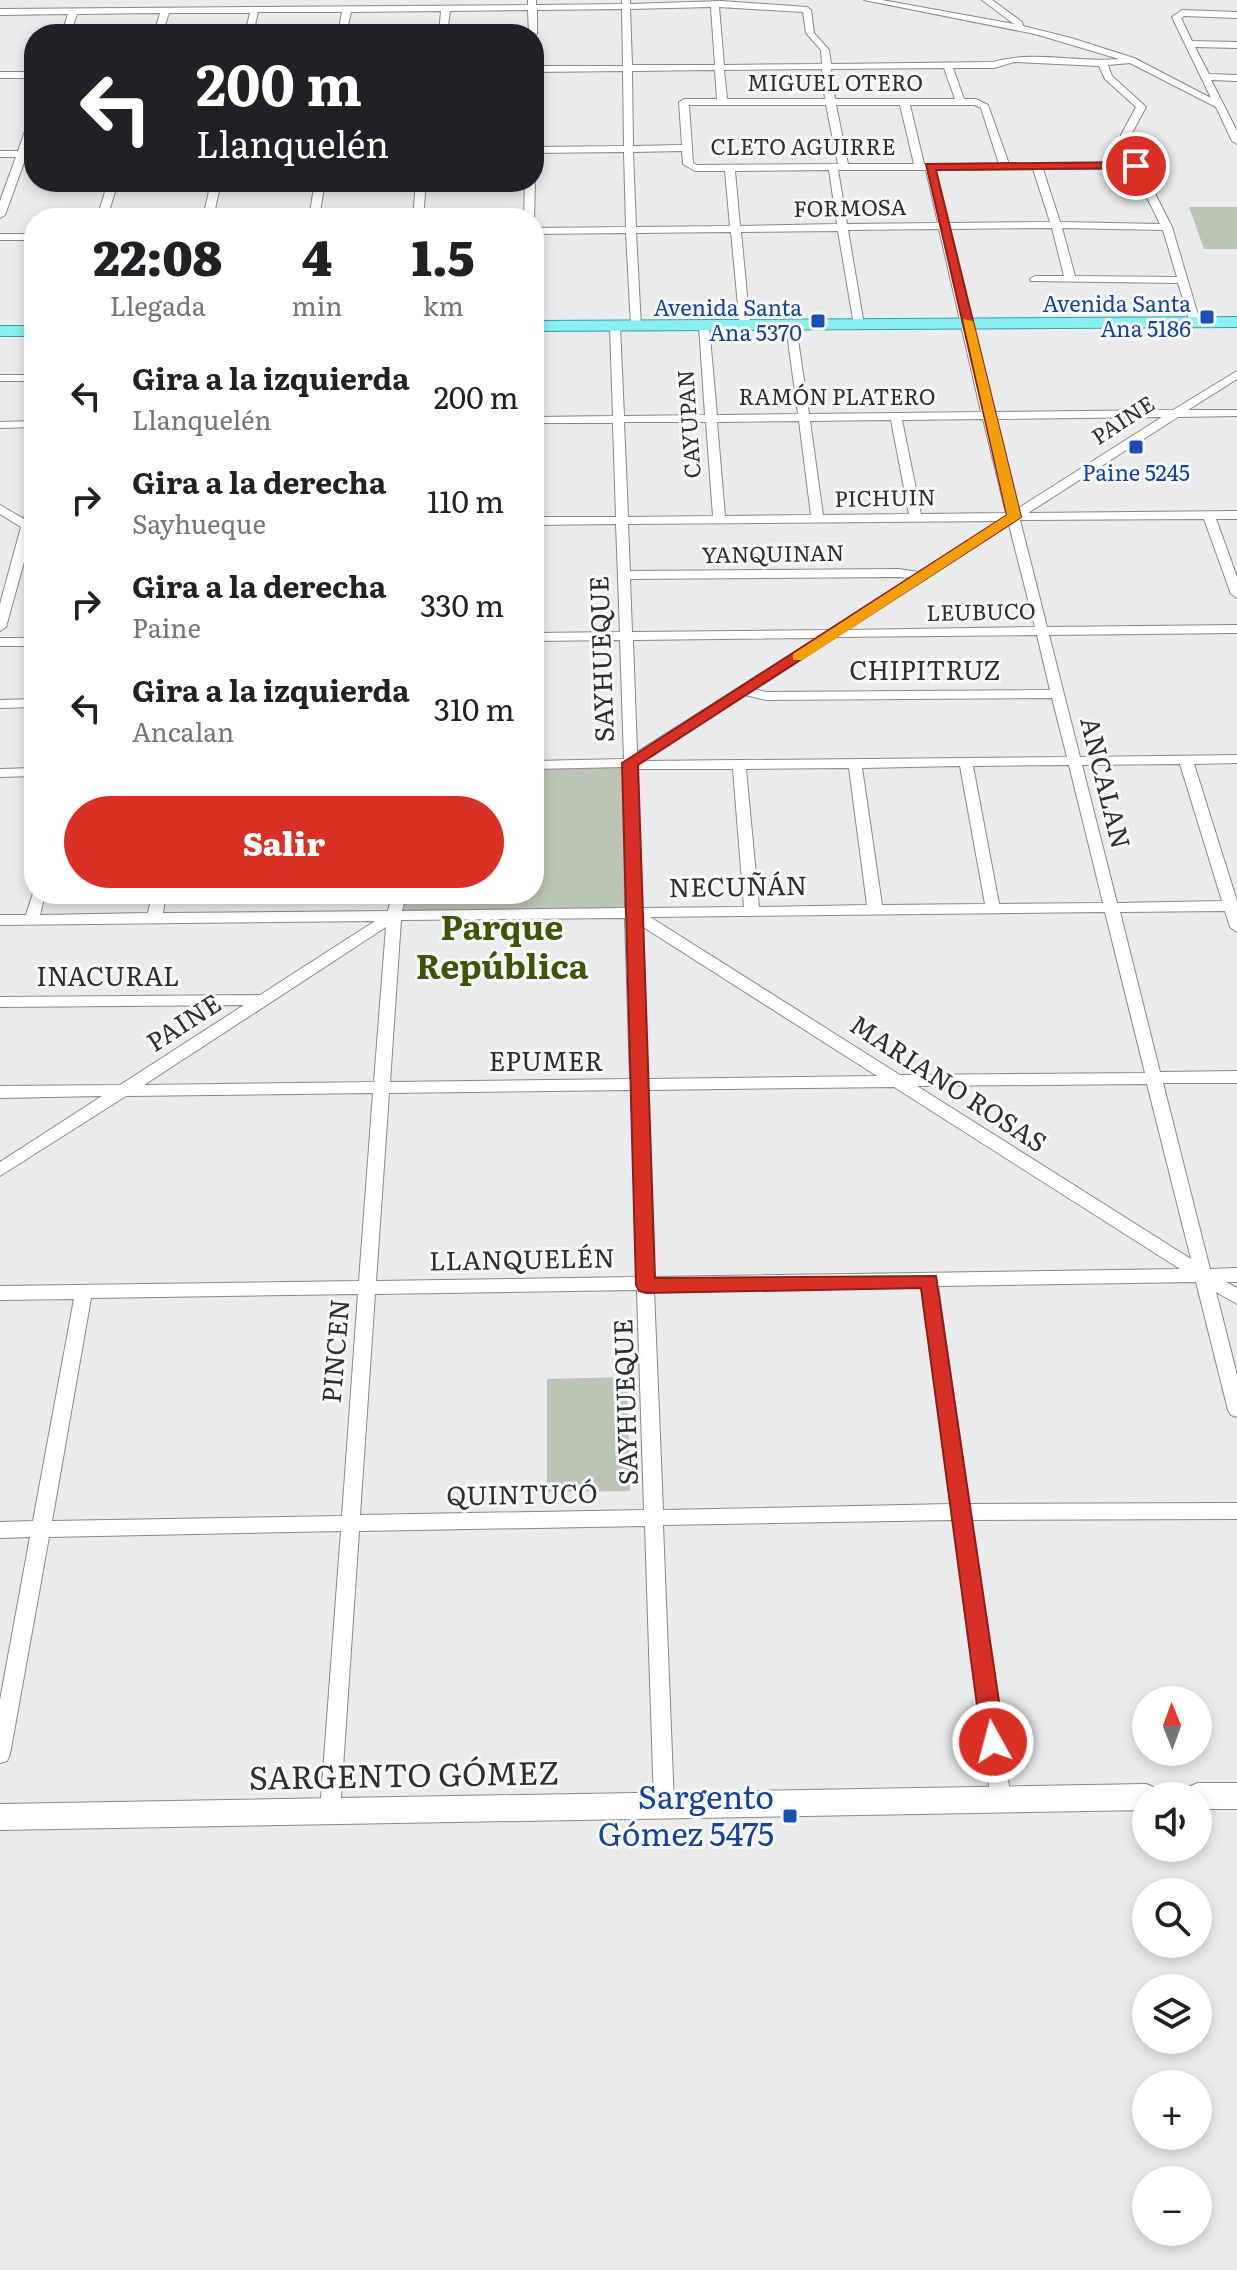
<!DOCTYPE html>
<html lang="es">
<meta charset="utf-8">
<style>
:root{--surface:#fff;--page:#f6f6f6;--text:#202124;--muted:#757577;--accent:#d93025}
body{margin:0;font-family:Literata,serif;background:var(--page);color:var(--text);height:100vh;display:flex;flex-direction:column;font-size:30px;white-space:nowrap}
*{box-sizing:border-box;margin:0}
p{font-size:26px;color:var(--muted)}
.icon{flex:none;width:44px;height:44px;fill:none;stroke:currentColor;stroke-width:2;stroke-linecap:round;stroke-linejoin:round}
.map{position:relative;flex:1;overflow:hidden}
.sheet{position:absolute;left:24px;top:208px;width:520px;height:696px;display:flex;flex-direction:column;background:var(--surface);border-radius:32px;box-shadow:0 4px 12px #0003}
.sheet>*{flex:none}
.top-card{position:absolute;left:24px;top:24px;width:520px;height:168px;border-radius:32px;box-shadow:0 4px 12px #0003;background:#202124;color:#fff;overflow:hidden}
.needle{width:52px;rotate:359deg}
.fabs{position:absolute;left:1132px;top:1686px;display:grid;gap:16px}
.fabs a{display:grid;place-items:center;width:80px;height:80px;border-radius:50%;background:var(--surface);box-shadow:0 4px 12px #0003;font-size:40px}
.pin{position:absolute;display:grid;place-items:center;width:68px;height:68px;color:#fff;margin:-34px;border:4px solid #fff;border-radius:50%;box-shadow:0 2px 8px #0007}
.me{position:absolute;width:88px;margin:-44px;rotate:353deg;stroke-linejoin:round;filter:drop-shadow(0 0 6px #0008)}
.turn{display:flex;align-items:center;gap:28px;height:168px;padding:0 40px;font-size:36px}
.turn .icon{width:104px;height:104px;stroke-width:2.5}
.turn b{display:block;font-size:56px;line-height:68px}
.eta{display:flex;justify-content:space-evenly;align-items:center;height:136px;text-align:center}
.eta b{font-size:48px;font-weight:800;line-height:56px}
.button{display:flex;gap:16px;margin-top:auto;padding:16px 40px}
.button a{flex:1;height:92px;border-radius:48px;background:var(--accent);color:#fff;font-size:32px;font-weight:800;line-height:92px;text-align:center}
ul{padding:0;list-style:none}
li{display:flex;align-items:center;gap:24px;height:104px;padding:0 40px}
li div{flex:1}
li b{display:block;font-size:30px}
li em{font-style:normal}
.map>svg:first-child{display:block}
.green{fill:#bac5b3}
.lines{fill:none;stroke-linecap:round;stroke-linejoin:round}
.street-casing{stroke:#88898b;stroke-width:2}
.secondary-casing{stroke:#88898b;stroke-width:2}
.primary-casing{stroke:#36a4a7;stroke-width:2}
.street{fill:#fff;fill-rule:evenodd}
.secondary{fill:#fff;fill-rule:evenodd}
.primary{fill:#89eff1;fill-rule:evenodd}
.route{fill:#d93025;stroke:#8d1f18;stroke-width:2}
.slow{fill:#f59e0b}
.transit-dot{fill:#1a4fb4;stroke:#f8f9fb;stroke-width:3}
.labels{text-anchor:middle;stroke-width:6;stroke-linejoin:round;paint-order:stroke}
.far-street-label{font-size:22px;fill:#2d2e2f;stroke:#f8f9fb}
.far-transit-label{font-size:22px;fill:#164399;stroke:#f8f9fb;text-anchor:end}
.street-label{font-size:26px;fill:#2d2e2f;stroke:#f8f9fb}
.near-street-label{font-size:32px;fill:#2d2e2f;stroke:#f8f9fb}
.near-transit-label{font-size:32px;fill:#164399;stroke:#f8f9fb;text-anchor:end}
.district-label{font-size:34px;font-weight:bold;fill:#405405;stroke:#f8f9fb}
</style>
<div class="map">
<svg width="1237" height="2270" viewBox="0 0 1237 2270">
<rect width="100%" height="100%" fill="#eaebed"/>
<g class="green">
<path d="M 1189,207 L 1237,207 L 1237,249 L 1204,249 Z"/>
<path d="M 630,763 L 632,913 L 394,915 L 399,894 L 534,894 L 534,765 Z"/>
<path d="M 627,1377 L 630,1491 L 547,1492 L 547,1379 Z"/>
</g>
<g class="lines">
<g class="street-casing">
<g id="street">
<path d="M 528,0 L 536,0 L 536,5 L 622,4 L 622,0 L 630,0 L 630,4 L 721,1 L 807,7 L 811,10 L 814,33 L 829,50 L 831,64 L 993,62 C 1033,50 1077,63 1119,59 L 1035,34 L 864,0 L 882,0 L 1014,24 L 982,0 L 992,0 L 1022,22 L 1023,26 L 1071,38 L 1134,58 L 1211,98 L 1172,17 L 1182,10 L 1237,12 L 1237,18 L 1184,16 L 1181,18 L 1192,41 L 1237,42 L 1237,48 L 1195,47 L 1209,74 L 1237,75 L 1237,81 L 1211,80 L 1237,131 L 1237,144 L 1232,141 L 1216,107 L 1130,63 L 1108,65 L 1112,76 L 1146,107 L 1131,135 L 1141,166 L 1172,227 L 1200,322 L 1199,324 L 1190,322 L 1178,283 L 1031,281 L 1030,279 L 1035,276 L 1064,276 L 1052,228 L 950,229 L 993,412 L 1173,410 L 1237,371 L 1237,379 L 1188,410 L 1237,410 L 1237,416 L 1178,417 L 1028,513 L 1237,511 L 1237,519 L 1216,519 L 1237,577 L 1237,598 L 1231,594 L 1204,519 L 1020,520 L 1047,627 L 1237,625 L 1237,633 L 1049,635 L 1080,757 L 1237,755 L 1237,763 L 1194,764 L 1237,901 L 1237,932 L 1230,927 L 1225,911 L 1120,912 L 1160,1072 L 1237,1071 L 1237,1083 L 1163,1083 L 1210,1269 L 1237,1268 L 1237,1282 L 1226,1282 L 1237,1288 L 1237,1304 L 1216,1292 L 1237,1375 L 1237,1417 L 1231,1415 L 1228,1410 L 1196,1282 L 938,1286 L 969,1504 L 1237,1503 L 1237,1519 L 971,1520 L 1011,1800 L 1008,1807 L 1001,1809 L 994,1807 L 991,1800 L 953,1520 L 663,1525 L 674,1805 L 671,1812 L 664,1815 L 657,1812 L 654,1805 L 645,1526 L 359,1531 L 340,1812 L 337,1819 L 330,1822 L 323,1819 L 320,1812 L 341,1531 L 49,1537 L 10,1754 L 7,1761 L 0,1763 L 0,1700 L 30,1537 L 0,1538 L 0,1522 L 33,1521 L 74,1299 L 0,1300 L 0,1286 L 359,1281 L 373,1093 L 126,1096 L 0,1176 L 0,1162 L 102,1096 L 0,1098 L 0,1086 L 120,1085 L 244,1005 L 0,1007 L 0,997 L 260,995 L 375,921 L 0,925 L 0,915 L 26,915 L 34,890 L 34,894 L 45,894 L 40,915 L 148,913 L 152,894 L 166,894 L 163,913 L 388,911 L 392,894 L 406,894 L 402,911 L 625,908 L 624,767 L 534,769 L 534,761 L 624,759 L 620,640 L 534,641 L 534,633 L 620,632 L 616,524 L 534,525 L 534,517 L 616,517 L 613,423 L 534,423 L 534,417 L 613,416 L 610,326 L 615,323 L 620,326 L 624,416 L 705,415 L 699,326 L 704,323 L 709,326 L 717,415 L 798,414 L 786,326 L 791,323 L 796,326 L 809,414 L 981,412 L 939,229 L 848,230 L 864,325 L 859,328 L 854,325 L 838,231 L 741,232 L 750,326 L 745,329 L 740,326 L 731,232 L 636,233 L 641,326 L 636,329 L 631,326 L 626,233 L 534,234 L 534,228 L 626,227 L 624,152 L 534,153 L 534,147 L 624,146 L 623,71 L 534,72 L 534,66 L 623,66 L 622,9 L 537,10 L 537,34 L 534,36 L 534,34 L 529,34 L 528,10 L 450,11 L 447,34 L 439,34 L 441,11 L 351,12 L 346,34 L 338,34 L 342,12 L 258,12 L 253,34 L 245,34 L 250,13 L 169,13 L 162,34 L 154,34 L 160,13 L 77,14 L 70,34 L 62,34 L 68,14 L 0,15 L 0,9 L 528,5 ZM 711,7 L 715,65 L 632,65 L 630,9 ZM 719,7 L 803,12 L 806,33 L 821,50 L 822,64 L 724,65 ZM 1014,62 L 1099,66 L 1105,79 L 1136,107 L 1121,135 L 1130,163 L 1009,164 L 988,105 L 976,99 L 964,99 L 953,68 L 994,68 ZM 944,68 L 955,99 L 835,99 L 831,69 ZM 822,69 L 825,99 L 727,99 L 724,70 ZM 715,70 L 717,99 L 684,99 L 679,102 L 682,145 L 633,146 L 632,71 ZM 689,105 L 826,105 L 838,164 L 697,165 L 693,163 ZM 836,105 L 900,105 L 914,164 L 848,164 ZM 910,105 L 974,105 L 981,108 L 999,164 L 924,164 ZM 682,151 L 683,164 L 695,171 L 725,171 L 730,226 L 636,227 L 633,152 ZM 1033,169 L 1050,222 L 948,223 L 935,170 ZM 1043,169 L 1133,169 L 1160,224 L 1060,222 ZM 829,170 L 837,224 L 740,226 L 735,171 ZM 838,170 L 926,170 L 938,223 L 847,224 ZM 1062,228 L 1163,230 L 1177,277 L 1075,276 ZM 1162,417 L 1017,509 L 994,419 ZM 983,419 L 1006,513 L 921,514 L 902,420 ZM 891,420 L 909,514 L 823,515 L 810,421 ZM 799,421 L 811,515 L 725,516 L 717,422 ZM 624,422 L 706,422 L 713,516 L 628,517 ZM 1000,521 L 920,572 L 898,569 L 630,571 L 628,524 ZM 1009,525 L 1035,627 L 847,630 ZM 898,577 L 910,578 L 829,630 L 632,632 L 630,579 ZM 1037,635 L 1050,690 L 766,692 L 754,689 L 835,637 ZM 817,638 L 637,752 L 633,640 ZM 745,695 L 766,700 L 1052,698 L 1067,757 L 643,761 ZM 1180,764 L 1222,901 L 1117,903 L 1082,765 ZM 1069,765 L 1103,903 L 999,904 L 973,766 ZM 960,766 L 985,904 L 882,905 L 862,768 ZM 849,768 L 867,905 L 759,907 L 746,769 ZM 638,769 L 733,769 L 744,907 L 639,908 ZM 1105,912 L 1145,1073 L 900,1075 L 650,917 ZM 625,918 L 630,1079 L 390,1082 L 401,920 ZM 640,925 L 877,1076 L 646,1079 ZM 386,927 L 374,1082 L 144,1085 ZM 1147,1084 L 1191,1259 L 917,1086 ZM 894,1087 L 1180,1269 L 654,1277 L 647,1090 ZM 631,1090 L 637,1277 L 376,1281 L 389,1093 ZM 921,1286 L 951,1504 L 663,1510 L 654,1290 ZM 637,1290 L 644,1510 L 360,1515 L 375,1294 ZM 358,1294 L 342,1516 L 52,1521 L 91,1298 Z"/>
<rect x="0" y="72" width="34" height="6"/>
<path d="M 34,117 L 34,133 L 28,151 L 34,151 L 34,157 L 26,157 L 5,215 L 0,218 L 0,201 L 16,157 L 0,157 L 0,151 L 18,151 L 29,120 Z"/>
<path d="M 534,181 L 535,182 L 534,218 L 524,218 L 525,182 Z"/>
<path d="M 108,182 L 118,182 L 107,218 L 97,218 Z"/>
<path d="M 211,182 L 221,182 L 213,218 L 203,218 Z"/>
<path d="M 315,182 L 325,182 L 319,218 L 309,218 Z"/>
<path d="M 416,182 L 426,182 L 423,218 L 413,218 Z"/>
<rect x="0" y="234" width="34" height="6"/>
<rect x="0" y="375" width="34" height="6"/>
<path d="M 34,421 L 34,427 L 0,428 L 0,422 Z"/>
<path d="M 34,499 L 34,534 L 32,533 L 6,627 L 0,631 L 0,604 L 21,527 L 0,514 L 0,505 L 24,519 L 28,503 Z"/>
<rect x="0" y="638" width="34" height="8"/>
<path d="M 34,699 L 34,707 L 0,708 L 0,700 Z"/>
<path d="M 34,768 L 34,776 L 0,777 L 0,769 Z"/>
</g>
</g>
<g class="secondary-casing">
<g id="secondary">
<path d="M 1198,1783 L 1237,1783 L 1237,1809 L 1198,1809 L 1198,1796 L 1184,1796 L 1188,1787 Z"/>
<path d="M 1146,1784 L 1156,1788 L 1160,1796 L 1146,1796 L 1146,1810 L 0,1830 L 0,1804 Z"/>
</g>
</g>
<g class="primary-casing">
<g id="primary">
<path d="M 1237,317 L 1237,327 L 534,331 L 534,321 Z"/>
<rect x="0" y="326" width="34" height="10"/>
</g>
</g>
<use href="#street" class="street"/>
<use href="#secondary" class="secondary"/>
<use href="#primary" class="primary"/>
</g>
<path class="route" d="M 1136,162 L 1142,166 L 1140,168 L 936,170 L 1021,517 L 638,765 L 655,1278 L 936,1276 L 1005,1742 L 1001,1750 L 993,1753 L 985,1750 L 982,1742 L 921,1288 L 646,1293 L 639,1291 L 636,1285 L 622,763 L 1007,515 L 926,164 Z"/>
<path class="slow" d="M 963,319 L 973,321 L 1021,517 L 803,660 L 793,660 L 793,654 L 1007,515 Z"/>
<g class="transit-dot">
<rect x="1199" y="309" width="16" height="16" rx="4"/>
<rect x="810" y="313" width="16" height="16" rx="4"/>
<rect x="1128" y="439" width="16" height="16" rx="4"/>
<rect x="782" y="1808" width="16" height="16" rx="4"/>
</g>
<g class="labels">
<g class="far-street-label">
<text x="835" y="91">MIGUEL OTERO</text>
<text x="803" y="155">CLETO AGUIRRE</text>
<text transform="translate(850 208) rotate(-1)" y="8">FORMOSA</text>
<text x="837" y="405">RAMÓN PLATERO</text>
<text transform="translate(1123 420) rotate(-33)" y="8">PAINE</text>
<text transform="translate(689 424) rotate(-94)" y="8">CAYUPAN</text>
<text transform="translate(885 498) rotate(-1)" y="8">PICHUIN</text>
<text transform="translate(773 554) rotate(-1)" y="8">YANQUINAN</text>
<text transform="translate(981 612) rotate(-1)" y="8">LEUBUCO</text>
</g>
<g class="far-transit-label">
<text x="1191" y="312">Avenida Santa<tspan x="1191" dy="25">Ana 5186</tspan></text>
<text x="802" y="316">Avenida Santa<tspan x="802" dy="25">Ana 5370</tspan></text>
<text x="1136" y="481" text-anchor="middle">Paine 5245</text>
</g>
<g class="street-label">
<text transform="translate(602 659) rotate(-92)" y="9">SAYHUEQUE</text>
<text x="925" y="680">CHIPITRUZ</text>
<text transform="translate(1105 783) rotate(76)" y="9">ANCALAN</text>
<text transform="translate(738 887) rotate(-1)" y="9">NECUÑÁN</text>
<text x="108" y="986">INACURAL</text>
<text transform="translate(184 1023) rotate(-33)" y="9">PAINE</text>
<text x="546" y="1071">EPUMER</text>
<text transform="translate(948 1084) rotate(33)" y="9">MARIANO ROSAS</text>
<text transform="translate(522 1260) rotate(-1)" y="9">LLANQUELÉN</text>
<text transform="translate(336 1351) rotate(-85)" y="9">PINCEN</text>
<text transform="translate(626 1402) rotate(-92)" y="9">SAYHUEQUE</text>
<text transform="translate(522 1495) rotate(-1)" y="9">QUINTUCÓ</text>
</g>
<g class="near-street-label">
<text transform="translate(404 1776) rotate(-1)" y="11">SARGENTO GÓMEZ</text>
</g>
<g class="near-transit-label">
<text x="774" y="1809">Sargento<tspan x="774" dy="37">Gómez 5475</tspan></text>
</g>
<g class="district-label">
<text x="502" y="940">Parque<tspan x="502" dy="39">República</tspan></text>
</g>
</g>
</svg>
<div class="fabs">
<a><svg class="needle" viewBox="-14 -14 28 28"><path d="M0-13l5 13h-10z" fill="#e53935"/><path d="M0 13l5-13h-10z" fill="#757577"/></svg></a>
<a><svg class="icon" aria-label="sound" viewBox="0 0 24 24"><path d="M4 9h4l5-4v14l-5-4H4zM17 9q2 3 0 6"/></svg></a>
<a><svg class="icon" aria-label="search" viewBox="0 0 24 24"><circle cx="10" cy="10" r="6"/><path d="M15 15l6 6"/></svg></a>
<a><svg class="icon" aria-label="layers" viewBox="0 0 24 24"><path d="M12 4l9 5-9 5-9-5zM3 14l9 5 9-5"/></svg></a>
<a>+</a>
<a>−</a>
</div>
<div class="pin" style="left:1136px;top:166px;background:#d93025"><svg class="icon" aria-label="arrive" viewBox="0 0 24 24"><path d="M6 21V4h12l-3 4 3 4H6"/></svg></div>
<svg class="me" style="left:993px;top:1742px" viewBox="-20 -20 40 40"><circle r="17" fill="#d93025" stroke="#fff" stroke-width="3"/><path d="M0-11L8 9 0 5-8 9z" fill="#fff"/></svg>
<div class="top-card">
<div class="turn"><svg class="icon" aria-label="left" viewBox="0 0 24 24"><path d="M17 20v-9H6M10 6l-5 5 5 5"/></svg><div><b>200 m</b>Llanquelén</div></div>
</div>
<section class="sheet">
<div class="eta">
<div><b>22:08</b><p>Llegada</p></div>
<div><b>4</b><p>min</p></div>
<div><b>1.5</b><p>km</p></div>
</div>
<ul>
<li><svg class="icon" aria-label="left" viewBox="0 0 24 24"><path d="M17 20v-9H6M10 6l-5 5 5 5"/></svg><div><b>Gira a la izquierda</b><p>Llanquelén</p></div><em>200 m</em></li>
<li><svg class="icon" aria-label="right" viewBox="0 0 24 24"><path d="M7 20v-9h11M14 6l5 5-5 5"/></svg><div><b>Gira a la derecha</b><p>Sayhueque</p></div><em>110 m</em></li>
<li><svg class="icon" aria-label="right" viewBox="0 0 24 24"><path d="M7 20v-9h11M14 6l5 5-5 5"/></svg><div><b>Gira a la derecha</b><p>Paine</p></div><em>330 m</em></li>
<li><svg class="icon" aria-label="left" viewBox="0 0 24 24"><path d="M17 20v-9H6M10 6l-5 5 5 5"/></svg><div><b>Gira a la izquierda</b><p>Ancalan</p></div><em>310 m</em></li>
</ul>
<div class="button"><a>Salir</a></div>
</section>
</div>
